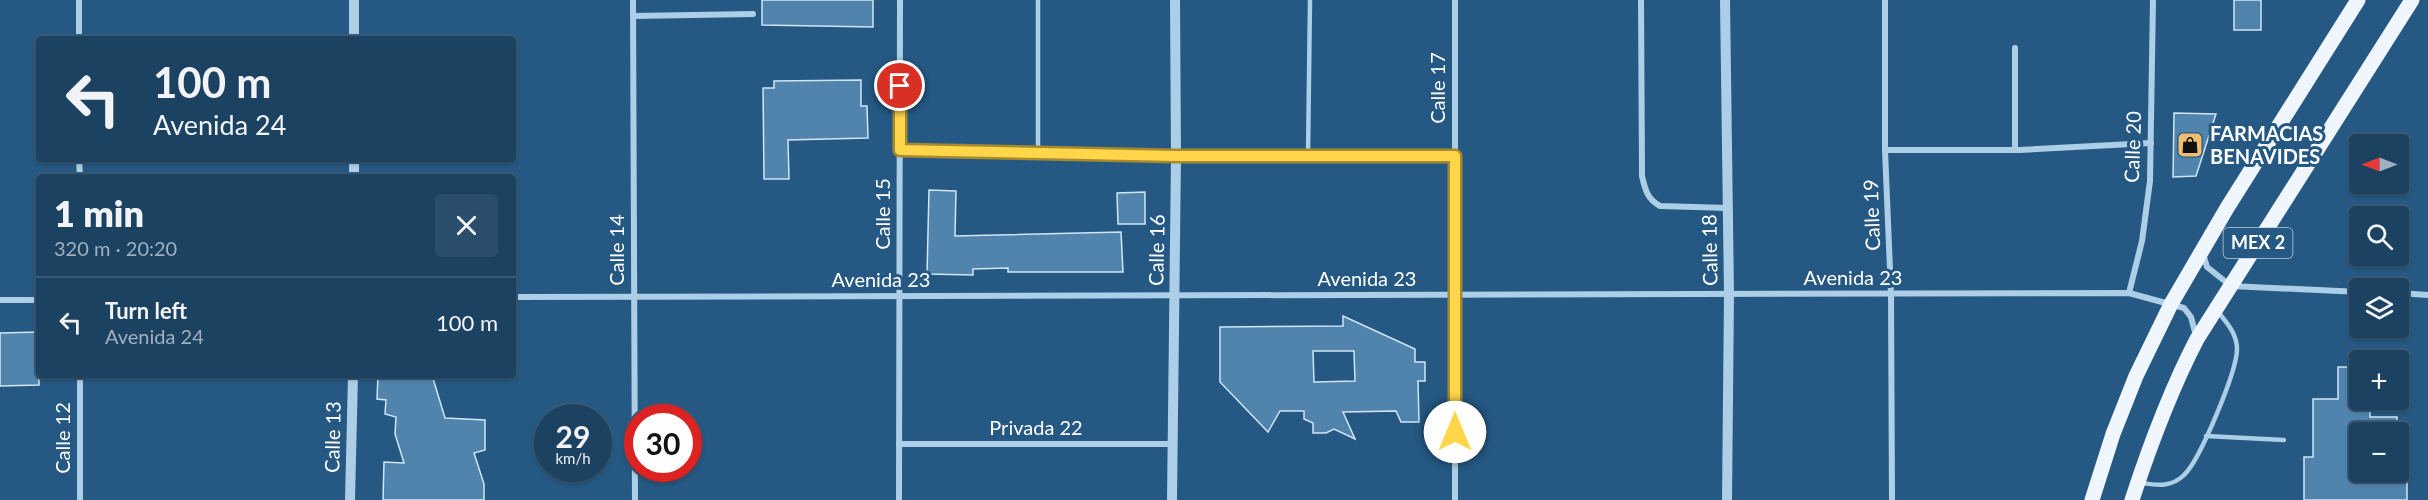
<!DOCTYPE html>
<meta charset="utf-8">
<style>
:root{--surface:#1c4262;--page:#294d6b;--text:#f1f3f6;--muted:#a0b0be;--line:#3a5b77}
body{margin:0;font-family:Lato,sans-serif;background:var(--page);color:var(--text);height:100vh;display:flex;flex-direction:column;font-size:22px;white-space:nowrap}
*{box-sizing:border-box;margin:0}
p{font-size:20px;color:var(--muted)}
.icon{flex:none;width:33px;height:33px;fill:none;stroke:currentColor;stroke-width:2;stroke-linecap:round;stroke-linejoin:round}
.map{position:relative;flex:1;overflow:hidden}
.panel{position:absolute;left:36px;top:174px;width:480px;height:204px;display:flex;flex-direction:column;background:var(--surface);border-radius:6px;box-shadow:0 2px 4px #0004,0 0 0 2px var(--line)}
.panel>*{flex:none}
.guide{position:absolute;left:36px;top:36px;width:480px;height:126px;border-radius:6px;box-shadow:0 2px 4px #0004,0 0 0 2px var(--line);background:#1c4262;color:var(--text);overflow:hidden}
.needle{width:39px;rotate:270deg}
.controls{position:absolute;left:2349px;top:134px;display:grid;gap:12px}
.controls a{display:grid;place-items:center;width:60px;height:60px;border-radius:6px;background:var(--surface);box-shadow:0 2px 4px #0004,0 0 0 2px var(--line);font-size:30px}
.speed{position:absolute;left:534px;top:404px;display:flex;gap:12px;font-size:30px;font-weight:700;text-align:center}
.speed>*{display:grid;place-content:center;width:78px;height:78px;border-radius:50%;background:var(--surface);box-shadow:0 2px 4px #0004,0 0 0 2px var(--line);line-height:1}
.speed small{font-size:15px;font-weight:400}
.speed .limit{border:9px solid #d22;background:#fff;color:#111}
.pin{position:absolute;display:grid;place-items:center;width:51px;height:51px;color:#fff;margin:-26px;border:3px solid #fff;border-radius:50%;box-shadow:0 2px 6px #0007}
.me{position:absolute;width:66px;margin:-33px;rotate:0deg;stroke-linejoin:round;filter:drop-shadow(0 0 4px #0008)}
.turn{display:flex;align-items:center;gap:21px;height:126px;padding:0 18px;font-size:27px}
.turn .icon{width:78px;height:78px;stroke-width:2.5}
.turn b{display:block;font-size:42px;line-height:51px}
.round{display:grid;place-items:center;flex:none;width:63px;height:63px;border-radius:6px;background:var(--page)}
.head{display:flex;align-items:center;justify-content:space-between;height:102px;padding:0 18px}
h1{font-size:36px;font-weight:800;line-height:45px}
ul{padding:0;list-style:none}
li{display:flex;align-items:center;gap:18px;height:90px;padding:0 18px;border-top:2px solid var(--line)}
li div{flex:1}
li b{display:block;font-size:22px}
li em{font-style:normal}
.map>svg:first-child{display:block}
.building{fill:#5184ac;stroke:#d0e5f6;stroke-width:1.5;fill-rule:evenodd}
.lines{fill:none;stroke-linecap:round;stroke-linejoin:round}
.service{stroke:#adcee7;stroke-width:4.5}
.minor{stroke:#adcee7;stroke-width:6}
.tertiary{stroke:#adcee7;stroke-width:10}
.primary{stroke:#eff6fd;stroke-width:15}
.route-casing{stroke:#a68a30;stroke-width:15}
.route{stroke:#ffd54a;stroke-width:10}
.labels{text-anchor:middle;stroke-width:6;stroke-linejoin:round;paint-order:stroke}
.shield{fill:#255882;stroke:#becdda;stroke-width:1.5}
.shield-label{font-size:18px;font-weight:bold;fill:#fff}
.street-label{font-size:20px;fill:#fff;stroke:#255882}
.poi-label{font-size:20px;font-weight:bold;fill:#fff;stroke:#255882;text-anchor:start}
</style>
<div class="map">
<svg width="2428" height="500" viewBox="0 0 2428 500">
<rect width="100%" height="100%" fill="#255882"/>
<g class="building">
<path d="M 762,0 L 873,0 L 873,27 L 762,25 Z"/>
<rect x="2234" y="0" width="27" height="30"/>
<path d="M 861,80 L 861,106 L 867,106 L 868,138 L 788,140 L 789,179 L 764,179 L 763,88 L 774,88 L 774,81 Z"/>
<path d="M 2174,113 L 2216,114 L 2196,176 L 2173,177 Z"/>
<path d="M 929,190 L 956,191 L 955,236 L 1121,232 L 1123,272 L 1008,272 L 1008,268 L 973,269 L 973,275 L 927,274 Z"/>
<path d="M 1145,192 L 1145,224 L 1118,224 L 1117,193 Z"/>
<path d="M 1343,316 L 1415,349 L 1415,362 L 1425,362 L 1425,381 L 1418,381 L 1419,422 L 1401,422 L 1396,411 L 1343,412 L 1355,439 L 1334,429 L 1326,433 L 1313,433 L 1313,423 L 1304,419 L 1304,411 L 1280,411 L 1268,432 L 1220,382 L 1220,327 L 1343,326 ZM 1313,351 L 1354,351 L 1355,381 L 1314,382 Z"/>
<path d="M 39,332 L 39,385 L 0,386 L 0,333 Z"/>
<path d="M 2338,367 L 2360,367 L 2360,399 L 2370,399 L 2370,417 L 2397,417 L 2397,432 L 2360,432 L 2360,471 L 2407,471 L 2407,500 L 2304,500 L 2304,457 L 2313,457 L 2313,399 L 2338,399 Z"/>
<path d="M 378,375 L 432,375 L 445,418 L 485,420 L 485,450 L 474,453 L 484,484 L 484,500 L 383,500 L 384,462 L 404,463 L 395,434 L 396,417 L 385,414 L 386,400 L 377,399 Z"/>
</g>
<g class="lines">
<g class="service">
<path d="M 1038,0 L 1038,153"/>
<path d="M 1308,156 L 1310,0"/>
<path d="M 2206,436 L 2284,440"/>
<path d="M 2141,483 C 2156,485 2171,488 2184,475 C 2200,460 2237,371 2237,349 C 2237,334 2227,323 2219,313"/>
</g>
<g class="minor">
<path d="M 79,0 L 79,39"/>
<path d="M 633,0 L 635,500"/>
<path d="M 1455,0 L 1455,500"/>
<path d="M 1641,0 L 1642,176 C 1645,189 1647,199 1660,206 L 1728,208"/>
<path d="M 1885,0 L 1885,150 L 1891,294 L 1892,500"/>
<path d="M 633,16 L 753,14"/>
<path d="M 2015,48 L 2015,150"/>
<path d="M 900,150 L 1176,156 L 1455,156"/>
<path d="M 1885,150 L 2020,150 L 2151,143"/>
<path d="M 79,159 L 80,177"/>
<path d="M 2203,254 L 2207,267 L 2231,286 L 2360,292"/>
<path d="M 2129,293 L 2142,241 L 2150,181 L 2153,0"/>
<path d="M 2398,293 L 2428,295"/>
<path d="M 513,297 L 2129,293 L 2184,308 L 2191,317 L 2196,336"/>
<path d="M 0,300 L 39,300"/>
<path d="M 80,375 L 80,500"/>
<path d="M 899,444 L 1172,444"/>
<path d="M 899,500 L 900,0"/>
</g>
<g class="tertiary">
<path d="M 354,0 L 354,39"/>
<path d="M 1725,0 L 1729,294 L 1727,500"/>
<path d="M 354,159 L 354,177"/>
<path d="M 350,500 L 353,375"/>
<path d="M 1172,500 L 1176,156 L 1175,0"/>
</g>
<g class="primary">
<path d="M 2092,500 L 2113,434 L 2136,376 L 2171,304 L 2227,208 L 2358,0"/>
<path d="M 2132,500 C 2150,445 2170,391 2197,339 L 2412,0"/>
</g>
</g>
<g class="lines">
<g class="route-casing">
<path id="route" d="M 900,86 L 900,150 L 1176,156 L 1455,156 L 1455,432"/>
</g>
<use href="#route" class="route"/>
</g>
<defs>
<g id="shop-square" transform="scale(1.35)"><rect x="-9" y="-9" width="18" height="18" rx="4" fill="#f1be71" stroke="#255882"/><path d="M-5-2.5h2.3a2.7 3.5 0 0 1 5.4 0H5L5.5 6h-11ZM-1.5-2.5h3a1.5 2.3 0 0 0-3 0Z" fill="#111"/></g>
</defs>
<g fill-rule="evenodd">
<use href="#shop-square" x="2190" y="145"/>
</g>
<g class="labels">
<rect class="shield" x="2223.5" y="228" width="69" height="30" rx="4.5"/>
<g class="shield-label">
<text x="2258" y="249">MEX 2</text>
</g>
<g class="street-label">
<text transform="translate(1438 88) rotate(-90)" y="7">Calle 17</text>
<text transform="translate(2133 147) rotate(-88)" y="7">Calle 20</text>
<text transform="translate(883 214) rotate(-90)" y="7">Calle 15</text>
<text transform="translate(1872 215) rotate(-92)" y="7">Calle 19</text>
<text transform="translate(617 250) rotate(-90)" y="7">Calle 14</text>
<text transform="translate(1157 250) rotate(-89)" y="7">Calle 16</text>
<text transform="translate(1710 250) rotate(-91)" y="7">Calle 18</text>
<text x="1853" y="285">Avenida 23</text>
<text x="1367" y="286">Avenida 23</text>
<text x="881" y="287">Avenida 23</text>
<text x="1036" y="435">Privada 22</text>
<text transform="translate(333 437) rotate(-89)" y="7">Calle 13</text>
<text transform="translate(63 438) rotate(-90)" y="7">Calle 12</text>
</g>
<g class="poi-label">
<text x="2210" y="141">FARMACIAS<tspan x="2210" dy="23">BENAVIDES</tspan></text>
</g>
</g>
</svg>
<div class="controls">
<a><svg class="needle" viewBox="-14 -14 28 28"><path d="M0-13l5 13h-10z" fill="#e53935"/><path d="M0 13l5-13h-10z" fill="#a0b0be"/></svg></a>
<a><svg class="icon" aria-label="search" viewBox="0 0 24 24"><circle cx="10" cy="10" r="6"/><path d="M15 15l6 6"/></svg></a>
<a><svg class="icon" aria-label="layers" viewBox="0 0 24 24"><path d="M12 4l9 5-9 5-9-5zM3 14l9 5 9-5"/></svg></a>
<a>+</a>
<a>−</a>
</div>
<div class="speed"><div>29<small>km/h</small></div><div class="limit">30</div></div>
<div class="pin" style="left:900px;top:86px;background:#d93025"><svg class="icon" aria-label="arrive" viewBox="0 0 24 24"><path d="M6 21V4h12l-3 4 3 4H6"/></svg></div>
<svg class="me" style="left:1455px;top:432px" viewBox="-20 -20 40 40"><circle r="19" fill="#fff"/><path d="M0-13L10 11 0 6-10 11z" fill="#ffd54a"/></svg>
<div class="guide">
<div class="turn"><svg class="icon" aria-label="left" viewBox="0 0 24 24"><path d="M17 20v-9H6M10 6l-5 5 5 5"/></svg><div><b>100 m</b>Avenida 24</div></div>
</div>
<section class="panel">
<div class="head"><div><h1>1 min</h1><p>320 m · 20:20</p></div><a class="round"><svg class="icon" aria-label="close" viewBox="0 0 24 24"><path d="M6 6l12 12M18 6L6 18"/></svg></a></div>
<ul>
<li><svg class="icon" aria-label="left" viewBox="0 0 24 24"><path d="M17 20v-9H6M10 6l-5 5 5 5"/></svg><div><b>Turn left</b><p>Avenida 24</p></div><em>100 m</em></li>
</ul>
</section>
</div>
